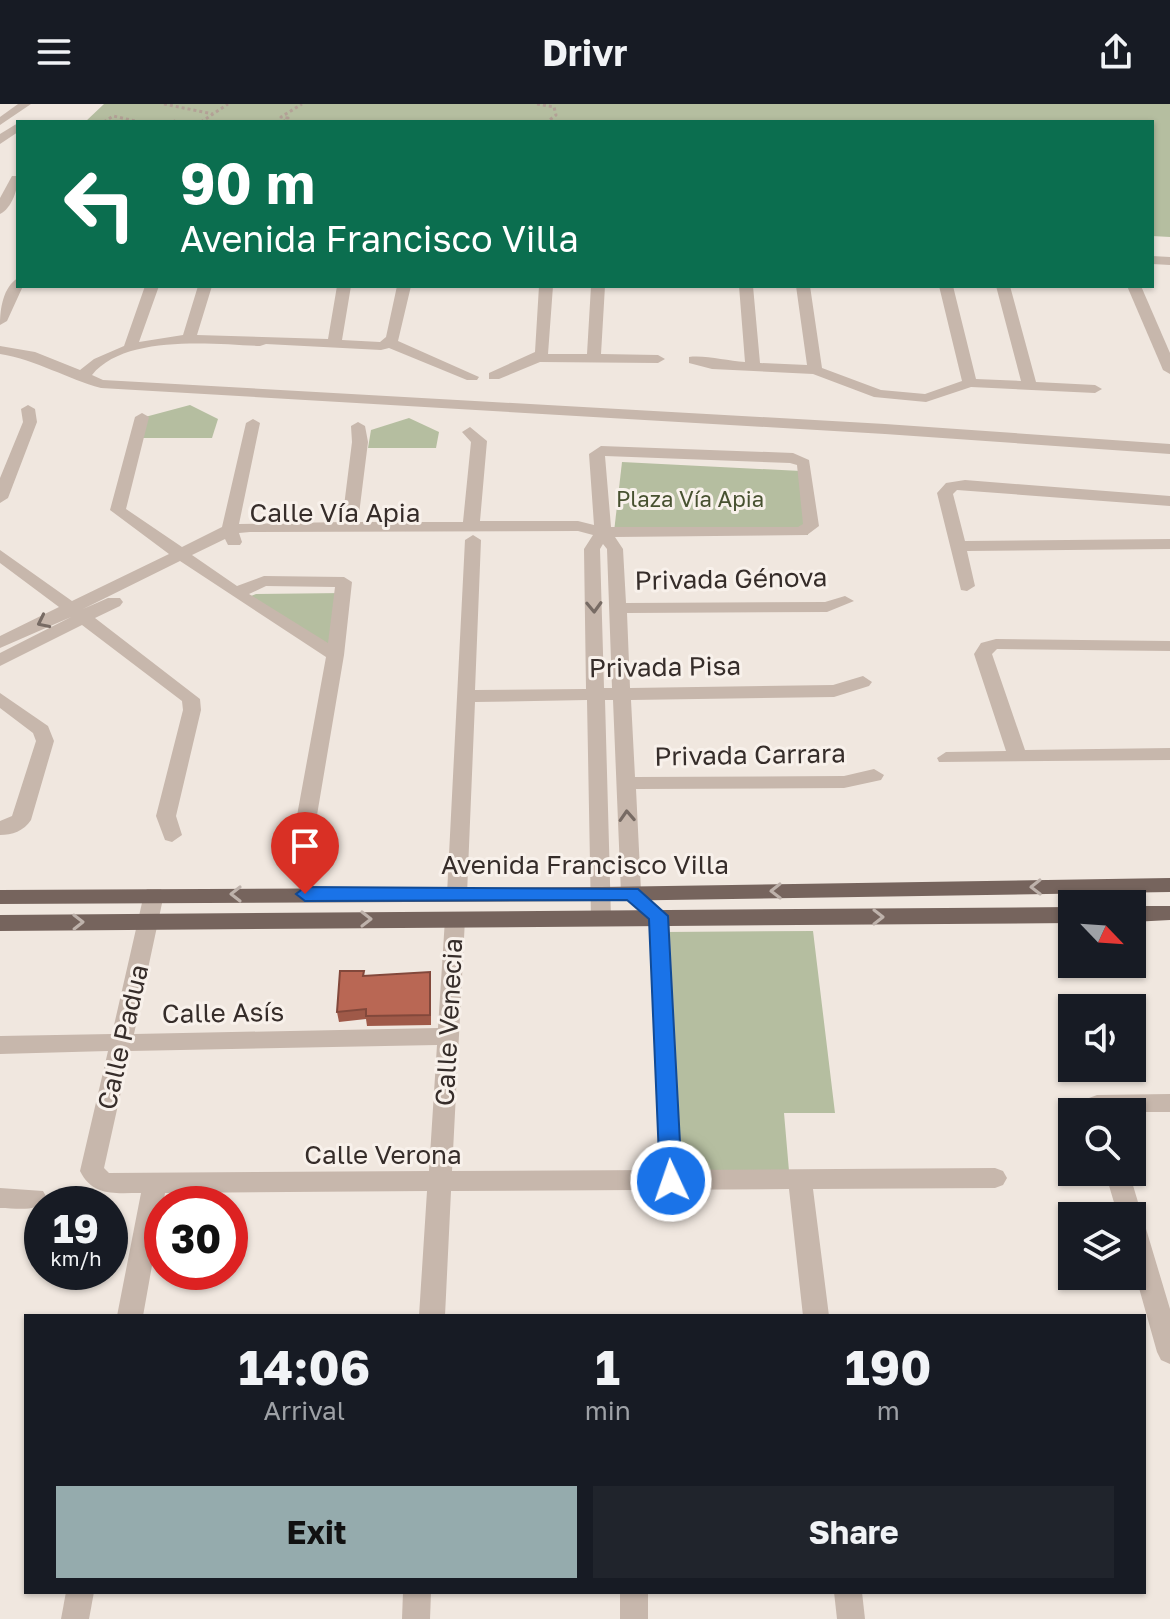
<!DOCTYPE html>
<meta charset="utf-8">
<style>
:root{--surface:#171b24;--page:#20242c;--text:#f1f3f6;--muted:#9ea1a6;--accent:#95abad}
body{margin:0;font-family:"Golos Text",sans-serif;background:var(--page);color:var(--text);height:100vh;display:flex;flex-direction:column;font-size:30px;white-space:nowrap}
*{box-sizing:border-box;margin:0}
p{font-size:26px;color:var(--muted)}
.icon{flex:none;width:44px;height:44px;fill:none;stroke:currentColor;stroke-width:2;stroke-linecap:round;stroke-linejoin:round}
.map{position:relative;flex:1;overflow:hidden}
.drawer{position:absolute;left:24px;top:1210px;width:1122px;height:280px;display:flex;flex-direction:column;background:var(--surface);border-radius:0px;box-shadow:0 2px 6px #0004}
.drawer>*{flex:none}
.hud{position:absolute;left:16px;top:16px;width:1138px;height:168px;border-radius:0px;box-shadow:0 2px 6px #0004;background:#0b6e4f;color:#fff;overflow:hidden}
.needle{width:52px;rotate:115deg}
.tools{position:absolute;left:1058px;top:786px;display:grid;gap:16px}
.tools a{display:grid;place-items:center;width:88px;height:88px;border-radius:0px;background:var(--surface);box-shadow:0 2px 6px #0004;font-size:40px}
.speed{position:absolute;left:24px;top:1082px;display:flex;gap:16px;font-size:40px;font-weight:700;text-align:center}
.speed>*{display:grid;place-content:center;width:104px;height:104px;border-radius:50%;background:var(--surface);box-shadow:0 2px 6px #0004;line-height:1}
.speed small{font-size:20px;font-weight:400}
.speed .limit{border:12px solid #d22;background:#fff;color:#111}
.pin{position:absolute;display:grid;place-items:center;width:68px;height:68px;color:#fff;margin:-82px -34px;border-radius:50% 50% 50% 0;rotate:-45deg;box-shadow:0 0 8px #0007}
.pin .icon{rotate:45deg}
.me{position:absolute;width:88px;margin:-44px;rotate:357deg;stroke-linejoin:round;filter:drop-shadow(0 0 6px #0008)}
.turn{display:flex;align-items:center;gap:28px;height:168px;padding:0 32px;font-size:36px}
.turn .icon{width:104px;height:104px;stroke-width:2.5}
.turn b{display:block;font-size:56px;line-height:68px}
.eta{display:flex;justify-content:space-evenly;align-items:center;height:136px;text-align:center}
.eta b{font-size:48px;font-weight:700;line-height:56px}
.button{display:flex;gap:16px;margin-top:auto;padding:16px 32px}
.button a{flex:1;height:92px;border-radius:0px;background:var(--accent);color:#111;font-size:32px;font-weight:700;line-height:92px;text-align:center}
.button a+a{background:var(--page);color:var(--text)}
header{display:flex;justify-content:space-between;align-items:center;height:104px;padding:0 32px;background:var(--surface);font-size:36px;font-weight:700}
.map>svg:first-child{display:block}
.green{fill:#b5bea0}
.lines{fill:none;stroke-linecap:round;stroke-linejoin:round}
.path{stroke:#b3a196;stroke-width:3;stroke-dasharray:3 3;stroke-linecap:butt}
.minor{fill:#c7b7ac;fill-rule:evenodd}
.tertiary{fill:#c7b7ac;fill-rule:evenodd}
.primary{fill:#76645d;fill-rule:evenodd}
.wall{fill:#9f5948}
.building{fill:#b96754;stroke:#82483b;stroke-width:2}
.oneway{stroke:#776b64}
.oneway2{stroke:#beb2ab}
.route{fill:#1a73e8;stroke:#114b97;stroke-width:2}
.labels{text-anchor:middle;stroke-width:6;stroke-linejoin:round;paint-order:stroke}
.far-park-label{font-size:22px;fill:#475130;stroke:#f8f1eb}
.street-label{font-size:26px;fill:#362d2a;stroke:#f8f1eb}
</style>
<header><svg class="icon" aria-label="menu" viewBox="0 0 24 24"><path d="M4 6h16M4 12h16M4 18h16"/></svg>Drivr<svg class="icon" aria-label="share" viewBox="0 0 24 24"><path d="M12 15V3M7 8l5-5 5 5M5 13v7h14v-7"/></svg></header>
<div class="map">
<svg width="1170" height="1515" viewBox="0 0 1170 1515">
<rect width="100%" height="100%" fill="#f0e7df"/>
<g class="green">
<path d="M 104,0 L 1170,0 L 1170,133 L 1152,132 L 1152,18 L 85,18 Z"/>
<path d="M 190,301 L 218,315 L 212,334 L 138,334 L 145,313 Z"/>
<path d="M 409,314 L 439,328 L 436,344 L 368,344 L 371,326 Z"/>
<path d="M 622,358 L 801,367 L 808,431 L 614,428 Z"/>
<path d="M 344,489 L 332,555 L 241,496 L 256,490 Z"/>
<path d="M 813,827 L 835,1009 L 784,1009 L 789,1067 L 682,1069 L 665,828 Z"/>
</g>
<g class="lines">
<g class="path">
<path d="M 164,0 L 213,10"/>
<path d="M 537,0 L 554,3 L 556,11 L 547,18"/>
<path d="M 104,18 L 113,12 L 140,18"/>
<path d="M 173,18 L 178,15"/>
<path d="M 201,18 L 228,0"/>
<path d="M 283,18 L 288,14 L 281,13 L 302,0"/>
</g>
<g class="minor">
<path d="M 12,72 L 18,72 C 18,85 12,104 0,110 L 0,94 Z"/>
<path d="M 1152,152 L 1170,153 L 1170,161 L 1152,160 Z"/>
<path d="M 18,174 L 18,182 L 23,182 L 7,217 L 0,221 C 0,205 3,183 18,174 Z"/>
<path d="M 145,182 L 159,182 L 139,238 L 183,231 L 198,182 L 212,182 L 197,231 L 328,235 L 337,182 L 351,182 L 342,236 L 380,238 L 386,233 L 397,182 L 411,182 L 398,237 L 479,273 L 477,276 L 467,276 L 389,244 L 381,246 L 266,240 L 260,242 C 213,240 125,230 92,271 L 103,276 L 885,320 L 1170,340 L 1170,350 L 885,330 L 101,284 C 67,275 37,256 0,250 L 0,242 L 35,248 L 80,266 L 94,255 L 124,242 Z"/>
<path d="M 539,182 L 553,182 L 548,250 L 587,250 L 591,182 L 605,182 L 601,250 L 658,251 L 665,255 L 658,259 L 540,258 L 499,275 L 489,275 L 489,269 L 535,248 Z"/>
<path d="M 739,182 L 753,182 L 760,259 L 807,261 L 796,182 L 810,182 L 822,264 L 881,286 L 925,290 L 962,277 L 939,182 L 953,182 L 976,275 L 1021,277 L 996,182 L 1010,182 L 1036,278 L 1095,281 L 1102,285 L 1095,289 L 971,283 L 926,298 L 874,293 L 813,270 L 712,265 L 689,259 L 689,253 C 706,251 727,257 745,258 Z"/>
<path d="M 1127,182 L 1141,182 L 1170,249 L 1170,270 L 1163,266 Z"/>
<path d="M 28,301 L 35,305 L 37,318 L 8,394 L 0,399 L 0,374 L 23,318 L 21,305 Z"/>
<path d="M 142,309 L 149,313 L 126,405 L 182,443 L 222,423 L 246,319 L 253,315 L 260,319 L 239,420 L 342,418 L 352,338 L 351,322 L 358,318 L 365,322 L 368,338 L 358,418 L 463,418 L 471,338 L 462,328 L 470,323 L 487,337 L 480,417 L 578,417 L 594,421 L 589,350 L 601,342 L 793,349 L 809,356 L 819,422 L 807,431 L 615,433 L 623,445 L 626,499 L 825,498 L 845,492 L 854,497 L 827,508 L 627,509 L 630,584 L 833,581 L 863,572 L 872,578 L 869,582 L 834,593 L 631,596 L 635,673 L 844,672 L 874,665 L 884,671 L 881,676 L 844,684 L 636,685 L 641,787 L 669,812 L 682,1066 L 995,1064 L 1003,1067 L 1007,1074 L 1003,1081 L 995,1084 L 813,1085 L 829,1212 L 803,1212 L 789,1085 L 451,1087 L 445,1212 L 419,1212 L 427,1087 L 165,1089 L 143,1212 L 117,1212 L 141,1089 C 115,1089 93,1093 80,1067 L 108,947 L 0,950 L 0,932 L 112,930 L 144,790 L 147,785 L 161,785 L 164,790 L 134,930 L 438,924 L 445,815 L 448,810 L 462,810 L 465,815 L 452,1067 L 659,1066 L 649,815 L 621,790 L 613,596 L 605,596 L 611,814 L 608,819 L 594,819 L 591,814 L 587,596 L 475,598 L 467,790 L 464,795 L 450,795 L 447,790 L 465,436 L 473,431 L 481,436 L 475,586 L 586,585 L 584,445 L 593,431 L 578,427 L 250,428 L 239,429 L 242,438 L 240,441 L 228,441 L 225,435 L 192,451 L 237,482 L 264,472 L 344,473 L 352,478 L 344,551 L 316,717 L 327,741 L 317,748 L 310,746 L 296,717 L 326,553 L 180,457 L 83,505 L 108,494 L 120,494 L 123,498 L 120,502 L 95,514 L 200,595 L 201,606 L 176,712 L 182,731 L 172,738 L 165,736 L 156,712 L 183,606 L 182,597 L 82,521 L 0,562 L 0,549 L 71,513 L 0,544 L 0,532 L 59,503 L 0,459 L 0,446 L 72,497 L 169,450 L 110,406 L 135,313 ZM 605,352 L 790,359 L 797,361 L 803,420 L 798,423 L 611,423 ZM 603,440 L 607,445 L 612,584 L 604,584 L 600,445 ZM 266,482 L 335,483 L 328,539 L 249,490 ZM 437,941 L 429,1067 L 109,1069 L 104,1064 L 130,947 Z"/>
<path d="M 965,376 L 1170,392 L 1170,402 L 957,386 L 953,390 L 965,437 L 1170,435 L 1170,445 L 967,447 L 975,482 L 967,487 L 961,486 L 937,389 L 946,379 Z"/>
<path d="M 996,535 L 1170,537 L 1170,547 L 997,545 L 992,550 L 1025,646 L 1170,644 L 1170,656 L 939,658 L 937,654 L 946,648 L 1006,647 L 974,550 L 981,539 Z"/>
<path d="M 0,589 L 48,622 L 54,637 L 31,716 C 24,727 12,731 0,731 L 0,717 L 12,712 L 36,637 L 33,629 L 0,604 Z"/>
<path d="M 1170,990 L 1170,1008 L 1089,1008 L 1086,1000 L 1089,994 L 1097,991 Z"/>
<path d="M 1105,1068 L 1129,1068 L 1170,1205 L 1170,1260 L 1161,1256 L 1157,1248 L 1132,1159 L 1132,1112 L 1118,1112 Z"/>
<path d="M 0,1084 L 43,1087 L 47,1094 C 38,1109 17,1104 0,1104 Z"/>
<path d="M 66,1488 L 94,1488 L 89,1515 L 61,1515 Z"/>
<path d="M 403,1488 L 431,1488 L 430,1515 L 402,1515 Z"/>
<rect x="620" y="1488" width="28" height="27"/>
<path d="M 834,1488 L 862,1488 L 865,1515 L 837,1515 Z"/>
</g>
<g class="tertiary">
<path d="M 18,0 L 31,0 L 0,21 L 0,13 Z"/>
<path d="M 18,19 L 18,28 L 0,40 L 0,30 Z"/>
</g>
<g class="primary">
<path d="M 1170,774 L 1170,788 L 602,797 L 0,800 L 0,786 L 602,783 Z"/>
<path d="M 1132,802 L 1170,802 L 1170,816 L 1132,818 Z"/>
<path d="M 1072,803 L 1072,819 L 0,827 L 0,811 Z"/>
</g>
</g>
<path class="wall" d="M 364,872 L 431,878 L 431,921 L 367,922 L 366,915 L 339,918 L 337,908 Z"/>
<path class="building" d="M 340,867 L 364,867 L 363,872 L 430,868 L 430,911 L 366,912 L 366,905 L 337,908 Z"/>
<defs><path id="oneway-chevron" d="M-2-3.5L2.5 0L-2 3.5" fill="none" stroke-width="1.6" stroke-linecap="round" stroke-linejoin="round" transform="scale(2)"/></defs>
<g class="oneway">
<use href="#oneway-chevron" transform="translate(594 503) rotate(88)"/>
<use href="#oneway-chevron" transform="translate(43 518) rotate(154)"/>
<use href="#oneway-chevron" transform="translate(627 712) rotate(-93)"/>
</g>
<g class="oneway2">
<use href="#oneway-chevron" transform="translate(1036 783) rotate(179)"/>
<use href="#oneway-chevron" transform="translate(776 787) rotate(179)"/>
<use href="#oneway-chevron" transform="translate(236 790) rotate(-180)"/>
<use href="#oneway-chevron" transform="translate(878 813)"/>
<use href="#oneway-chevron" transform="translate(366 815)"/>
<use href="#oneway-chevron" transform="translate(78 818) rotate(-1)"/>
</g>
<path class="route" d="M 305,783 L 638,785 L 668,812 L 682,1077 L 679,1083 L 671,1086 L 663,1083 L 660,1077 L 649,815 L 627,796 L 305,797 L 296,790 Z"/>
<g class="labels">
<g class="far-park-label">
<text x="690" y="403">Plaza Vía Apia</text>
</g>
<g class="street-label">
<text x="335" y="418">Calle Vía Apia</text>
<text transform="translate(731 475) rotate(-1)" y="9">Privada Génova</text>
<text transform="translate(665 563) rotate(-1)" y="9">Privada Pisa</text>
<text transform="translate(750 651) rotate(-1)" y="9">Privada Carrara</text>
<text x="585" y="770">Avenida Francisco Villa</text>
<text transform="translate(223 909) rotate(-1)" y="9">Calle Asís</text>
<text transform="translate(449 918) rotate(-87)" y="9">Calle Venecia</text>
<text transform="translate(123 933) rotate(-77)" y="9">Calle Padua</text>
<text x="383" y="1060">Calle Verona</text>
</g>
</g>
</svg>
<div class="tools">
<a><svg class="needle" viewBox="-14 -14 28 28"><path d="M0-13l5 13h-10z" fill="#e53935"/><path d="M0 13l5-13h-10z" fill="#9ea1a6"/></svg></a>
<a><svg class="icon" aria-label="sound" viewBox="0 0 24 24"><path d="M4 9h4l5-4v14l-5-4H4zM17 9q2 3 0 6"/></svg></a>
<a><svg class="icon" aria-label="search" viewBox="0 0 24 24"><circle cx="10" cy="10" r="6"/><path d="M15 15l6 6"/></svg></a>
<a><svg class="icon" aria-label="layers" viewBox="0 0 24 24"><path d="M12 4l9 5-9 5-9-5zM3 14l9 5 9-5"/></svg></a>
</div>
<div class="speed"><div>19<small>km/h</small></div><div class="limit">30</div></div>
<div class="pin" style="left:305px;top:790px;background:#d93025"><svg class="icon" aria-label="arrive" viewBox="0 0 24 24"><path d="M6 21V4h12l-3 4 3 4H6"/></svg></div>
<svg class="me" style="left:671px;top:1077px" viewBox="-20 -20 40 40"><circle r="17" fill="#1a73e8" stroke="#fff" stroke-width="3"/><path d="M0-11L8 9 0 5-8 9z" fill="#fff"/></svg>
<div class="hud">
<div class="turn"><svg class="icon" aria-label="left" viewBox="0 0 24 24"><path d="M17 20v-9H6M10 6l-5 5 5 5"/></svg><div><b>90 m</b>Avenida Francisco Villa</div></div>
</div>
<section class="drawer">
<div class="eta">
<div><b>14:06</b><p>Arrival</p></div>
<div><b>1</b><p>min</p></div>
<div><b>190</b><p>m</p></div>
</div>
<div class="button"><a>Exit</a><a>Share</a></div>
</section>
</div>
